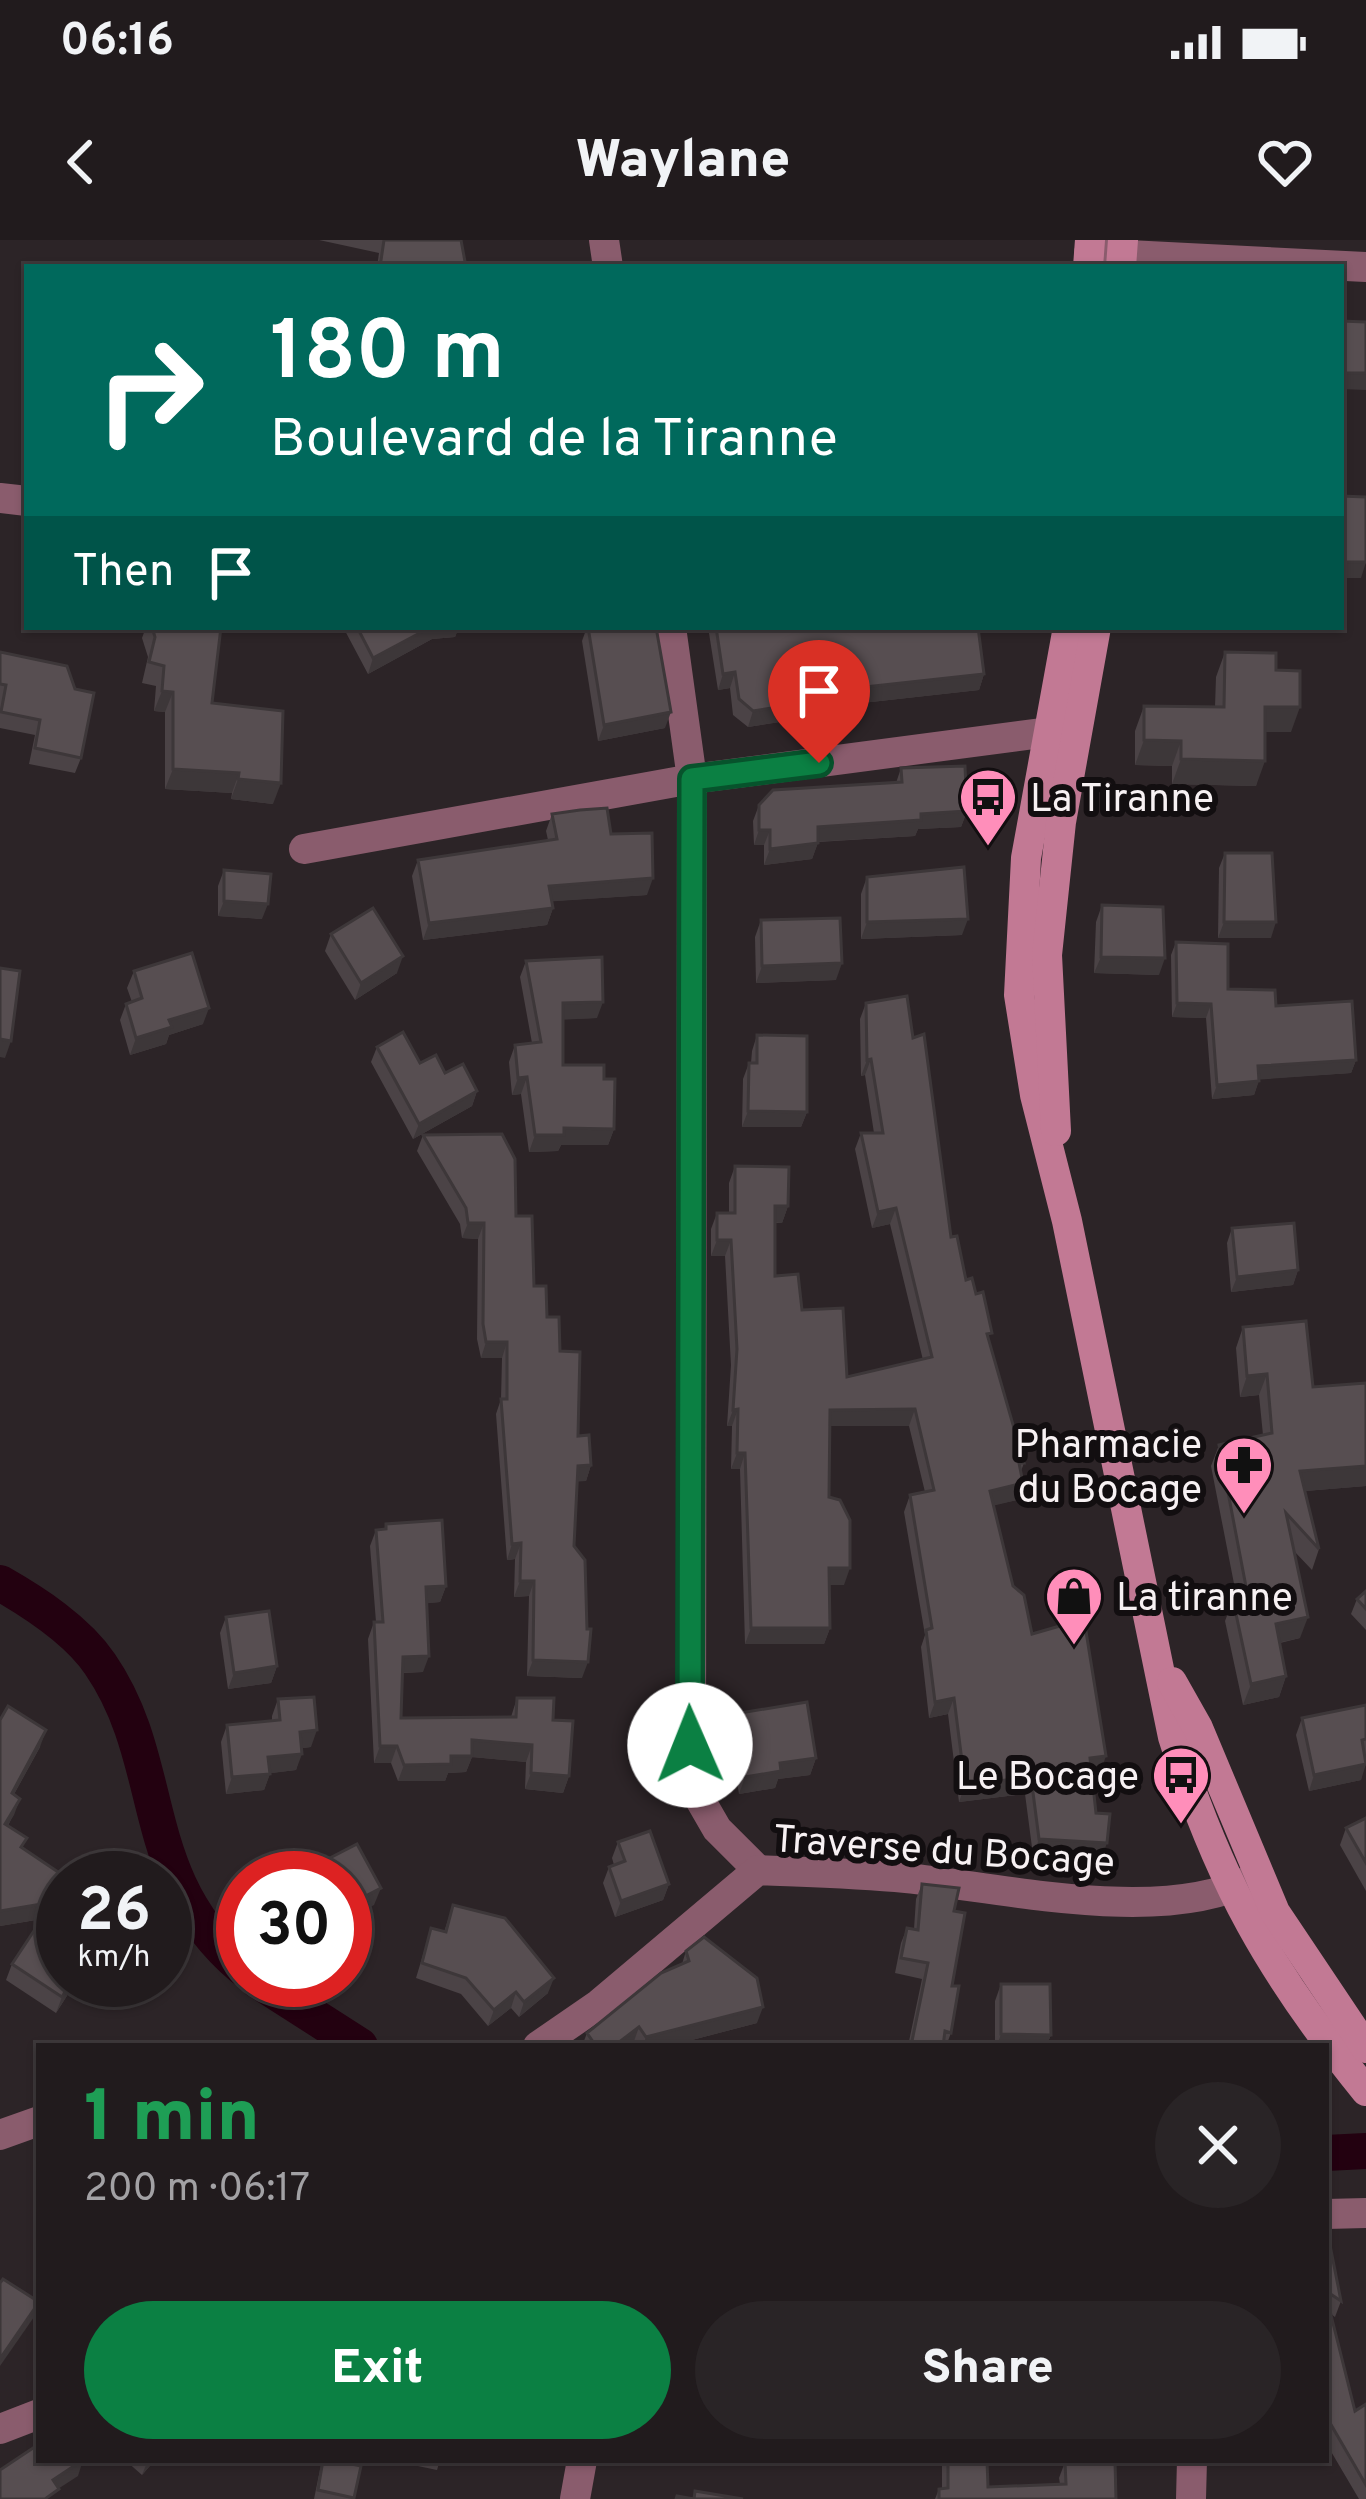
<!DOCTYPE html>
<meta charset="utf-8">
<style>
:root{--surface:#211b1d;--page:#292426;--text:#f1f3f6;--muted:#a2a1a4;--line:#3e393b;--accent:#0b8043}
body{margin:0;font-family:Overpass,sans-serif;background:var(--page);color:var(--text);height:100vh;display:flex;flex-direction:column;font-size:45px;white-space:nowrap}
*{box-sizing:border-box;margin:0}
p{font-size:39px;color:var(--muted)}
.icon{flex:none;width:66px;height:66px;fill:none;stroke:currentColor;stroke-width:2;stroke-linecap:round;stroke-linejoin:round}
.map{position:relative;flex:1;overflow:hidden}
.panel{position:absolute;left:36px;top:1803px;width:1293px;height:420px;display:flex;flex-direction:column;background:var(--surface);border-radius:0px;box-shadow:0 3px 9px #0004,0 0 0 3px var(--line)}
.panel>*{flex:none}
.hud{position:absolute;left:24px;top:24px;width:1320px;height:366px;border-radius:0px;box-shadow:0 3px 9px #0004,0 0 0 3px var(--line);background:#00695c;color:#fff;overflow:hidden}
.speed{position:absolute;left:36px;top:1611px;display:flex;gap:24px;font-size:60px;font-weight:700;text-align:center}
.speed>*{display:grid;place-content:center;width:156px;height:156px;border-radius:50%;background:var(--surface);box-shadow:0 3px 9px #0004,0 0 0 3px var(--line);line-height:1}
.speed small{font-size:30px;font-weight:400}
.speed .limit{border:18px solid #d22;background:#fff;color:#111}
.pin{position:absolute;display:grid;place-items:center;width:102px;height:102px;color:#fff;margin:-123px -51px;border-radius:50% 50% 50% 0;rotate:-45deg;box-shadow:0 0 12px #0007}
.pin .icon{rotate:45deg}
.me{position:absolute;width:132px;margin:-66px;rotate:359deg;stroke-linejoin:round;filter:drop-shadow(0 0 9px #0008)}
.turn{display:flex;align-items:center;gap:42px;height:252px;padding:0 48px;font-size:54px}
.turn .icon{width:156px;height:156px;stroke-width:2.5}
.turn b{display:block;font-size:84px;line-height:102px}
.then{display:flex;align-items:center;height:114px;padding:0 48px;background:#0003;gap:24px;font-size:45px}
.round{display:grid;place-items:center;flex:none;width:126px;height:126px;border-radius:63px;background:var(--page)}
.head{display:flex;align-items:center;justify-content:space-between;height:204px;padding:0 48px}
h1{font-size:72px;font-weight:800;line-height:90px;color:#1e9e55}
.action{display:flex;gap:24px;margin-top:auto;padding:24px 48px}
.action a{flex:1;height:138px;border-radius:72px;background:var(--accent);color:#fff;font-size:48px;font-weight:800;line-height:138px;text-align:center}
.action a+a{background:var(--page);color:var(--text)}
.status{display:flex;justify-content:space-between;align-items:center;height:84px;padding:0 60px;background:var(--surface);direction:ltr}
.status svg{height:33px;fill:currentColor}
header{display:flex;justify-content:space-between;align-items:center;height:156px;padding:0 48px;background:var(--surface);font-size:54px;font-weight:800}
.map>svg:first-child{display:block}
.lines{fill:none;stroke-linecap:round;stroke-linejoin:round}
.canal{stroke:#230110;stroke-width:36}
.street{stroke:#8a5c6d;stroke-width:30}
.secondary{stroke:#c27994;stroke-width:30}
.wall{fill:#4b4346}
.shaded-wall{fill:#3d3739}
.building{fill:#574e51;stroke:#3d3739;stroke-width:3}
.route-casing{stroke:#07532c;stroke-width:30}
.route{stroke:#0b8043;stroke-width:21}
.labels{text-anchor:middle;stroke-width:12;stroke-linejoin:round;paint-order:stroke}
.poi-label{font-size:39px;fill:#f7f1f3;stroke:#120e10;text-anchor:start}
.street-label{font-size:39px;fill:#f7f1f3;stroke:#120e10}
</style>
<div class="status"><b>06:16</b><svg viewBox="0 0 49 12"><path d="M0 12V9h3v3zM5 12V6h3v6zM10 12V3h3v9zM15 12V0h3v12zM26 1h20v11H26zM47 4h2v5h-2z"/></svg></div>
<header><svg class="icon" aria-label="back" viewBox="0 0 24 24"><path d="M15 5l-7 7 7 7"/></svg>Waylane<svg class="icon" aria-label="heart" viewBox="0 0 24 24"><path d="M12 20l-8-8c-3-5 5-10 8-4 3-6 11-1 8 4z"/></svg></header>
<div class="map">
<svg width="1366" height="2259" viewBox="0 0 1366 2259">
<rect width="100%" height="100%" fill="#2c2427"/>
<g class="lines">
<g class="canal">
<path d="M 0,1343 C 35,1363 77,1390 100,1424 C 169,1524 135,1637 243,1728"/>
<path d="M 257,1740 L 360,1806"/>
<path d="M 1326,1913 L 1366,1911"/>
</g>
<g class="street">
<path d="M 604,0 L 608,27"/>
<path d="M 1089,13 L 1366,27"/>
<path d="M 0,258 L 27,261"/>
<path d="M 671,387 L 692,539 L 1072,489"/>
<path d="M 304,609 L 692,539 L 691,1544 L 717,1589 L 758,1630"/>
<path d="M 538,1806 L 599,1764 L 758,1630 C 807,1632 857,1633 906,1638 C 1004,1648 1163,1686 1252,1639"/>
<path d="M 0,1895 L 39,1881"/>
<path d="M 1326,1974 L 1366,1973"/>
<path d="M 0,2189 L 39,2174"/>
<path d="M 575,2259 L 582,2220"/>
<path d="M 1191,2259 L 1192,2220"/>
</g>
<g class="secondary">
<path d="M 1088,27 L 1090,0"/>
<path d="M 1121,27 L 1123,0"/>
<path d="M 1068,387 L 1026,618 L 1019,755 L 1035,855 L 1067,981 L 1173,1497 C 1219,1642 1270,1733 1366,1851"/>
<path d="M 1056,891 L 1047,715 L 1061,582 L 1096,387"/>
<path d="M 1172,1442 L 1198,1488 L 1275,1672 L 1366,1808"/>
</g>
</g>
<g class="wall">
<path d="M 319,0 L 461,0 L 466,27 L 377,27 L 379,13 Z"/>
<path d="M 146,387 L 221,387 L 212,463 L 273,564 L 231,559 L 232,553 L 165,549 L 165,472 L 154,471 L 156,446 L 142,443 L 148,417 L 142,398 Z"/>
<path d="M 343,387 L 459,387 L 455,397 L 432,399 L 368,434 Z"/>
<path d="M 587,387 L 665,488 L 598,501 L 582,401 Z"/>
<path d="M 708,387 L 820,387 L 820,391 L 984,434 L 979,450 L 808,469 L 805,478 L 748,487 L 733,475 L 730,448 L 718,450 Z"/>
<path d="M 0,412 L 81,518 L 75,533 L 29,524 L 35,495 L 0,488 Z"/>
<path d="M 1225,412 L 1276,430 L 1291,492 L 1265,492 L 1256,546 L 1172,544 L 1172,526 L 1135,525 L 1135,491 L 1144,466 L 1215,467 L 1216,437 Z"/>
<path d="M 901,528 L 967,571 L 961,587 L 918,589 L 915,596 L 818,602 L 812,619 L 764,625 L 764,605 L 754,605 L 753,581 L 759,565 L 896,543 Z"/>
<path d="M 552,574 L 611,594 L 647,655 L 552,661 L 553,668 L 547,685 L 423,700 L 412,636 L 418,620 L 548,600 L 546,591 Z"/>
<path d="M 1225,613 L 1271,698 L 1218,698 L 1219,628 Z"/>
<path d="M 224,630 L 262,679 L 218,676 L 218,646 Z"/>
<path d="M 867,637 L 962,695 L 861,699 L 861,654 Z"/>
<path d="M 1102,665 L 1159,735 L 1094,733 L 1096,682 Z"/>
<path d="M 761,680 L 836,740 L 756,743 L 755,697 Z"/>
<path d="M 331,694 L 397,733 L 355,760 L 325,711 Z"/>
<path d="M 1176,702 L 1228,749 L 1276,766 L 1356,820 L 1351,833 L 1259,839 L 1254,855 L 1212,859 L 1206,778 L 1172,777 L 1171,715 Z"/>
<path d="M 526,721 L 597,778 L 563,779 L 563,825 L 604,839 L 614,889 L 608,905 L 561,905 L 558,911 L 529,912 L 521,854 L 512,855 L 509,822 L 515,805 L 532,803 L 520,737 Z"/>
<path d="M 134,731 L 203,784 L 169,795 L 166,804 L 130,815 L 120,780 L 126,764 L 132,762 L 127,748 Z"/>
<path d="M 866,763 L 913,798 L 951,997 L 989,1101 L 1024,1223 L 1021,1231 L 1017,1260 L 993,1265 L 1013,1346 L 1032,1394 L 1100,1533 L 1092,1533 L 1101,1619 L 1033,1615 L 1025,1554 L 959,1562 L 948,1474 L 929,1478 L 921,1407 L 925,1395 L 904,1272 L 910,1255 L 925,1252 L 909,1186 L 830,1186 L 829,1257 L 844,1345 L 829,1345 L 830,1388 L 824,1404 L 745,1404 L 740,1229 L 731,1229 L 732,1186 L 727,1186 L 731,1125 L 725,1016 L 711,1016 L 711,989 L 717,973 L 729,973 L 729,943 L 735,926 L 788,966 L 782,983 L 775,983 L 775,1036 L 802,1070 L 847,1137 L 923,1120 L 890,984 L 872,988 L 855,909 L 861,893 L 874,893 L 865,835 L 861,836 L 860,779 Z"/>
<path d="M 757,795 L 807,872 L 801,887 L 742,887 L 743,839 L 749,823 L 751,823 L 752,811 Z"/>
<path d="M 377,807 L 445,833 L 477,851 L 472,866 L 413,899 L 371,822 Z"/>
<path d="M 423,895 L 516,976 L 534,1046 L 560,1111 L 578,1196 L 591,1225 L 586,1241 L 577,1241 L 574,1306 L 582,1438 L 527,1436 L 529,1356 L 514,1357 L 515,1319 L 507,1320 L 496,1174 L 501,1159 L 502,1118 L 481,1118 L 477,1099 L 478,999 L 462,998 L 460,984 L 417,911 Z"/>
<path d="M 1232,988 L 1298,1030 L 1293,1045 L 1231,1052 L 1227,1003 Z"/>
<path d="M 1243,1087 L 1313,1147 L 1366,1246 L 1305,1251 L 1319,1309 L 1312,1330 L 1294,1311 L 1300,1398 L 1280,1403 L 1286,1436 L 1279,1457 L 1243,1465 L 1225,1381 L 1233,1360 L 1237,1359 L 1211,1226 L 1219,1205 L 1263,1195 L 1259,1155 L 1240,1157 L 1236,1108 Z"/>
<path d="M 386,1284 L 446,1346 L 440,1362 L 427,1363 L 423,1432 L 403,1433 L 401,1478 L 511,1477 L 517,1458 L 553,1480 L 569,1536 L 563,1553 L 525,1549 L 526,1522 L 472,1517 L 466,1532 L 448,1533 L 445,1541 L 398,1541 L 391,1523 L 374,1523 L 368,1399 L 374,1382 L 376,1382 L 370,1306 L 376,1290 L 384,1290 Z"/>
<path d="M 1366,1351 L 1366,1390 L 1351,1374 L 1357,1359 Z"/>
<path d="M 226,1377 L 277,1426 L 271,1443 L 228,1449 L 220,1393 Z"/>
<path d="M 278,1459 L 311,1507 L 302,1508 L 296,1530 L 270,1533 L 264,1550 L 226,1554 L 221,1502 L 227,1485 L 272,1481 L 272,1476 Z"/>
<path d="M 1366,1465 L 1366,1514 L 1361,1540 L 1309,1551 L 1296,1495 L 1302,1478 Z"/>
<path d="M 734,1474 L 816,1518 L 810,1535 L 778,1539 L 775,1548 L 739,1554 L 728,1491 Z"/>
<path d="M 0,1480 L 40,1507 L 14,1554 L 20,1559 L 8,1586 L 24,1609 L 77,1740 L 56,1773 L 6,1740 L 12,1724 L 42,1679 L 0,1686 Z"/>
<path d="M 1366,1578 L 1366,1651 L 1340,1605 L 1346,1588 Z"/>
<path d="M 618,1602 L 669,1644 L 663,1660 L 615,1677 L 603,1643 L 609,1627 L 614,1625 L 612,1618 Z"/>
<path d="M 922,1644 L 954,1671 L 951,1793 L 946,1806 L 908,1806 L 922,1739 L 895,1733 L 901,1703 L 907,1688 L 914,1689 L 916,1659 Z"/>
<path d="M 453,1665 L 548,1753 L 519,1777 L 511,1768 L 488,1786 L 461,1754 L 416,1738 L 431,1688 L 444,1692 Z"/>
<path d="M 686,1711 L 757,1783 L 669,1806 L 635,1806 L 633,1804 L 630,1806 L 582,1806 L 587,1793 L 682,1724 Z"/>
<path d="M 1001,1744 L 1051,1795 L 1046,1806 L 995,1806 L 995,1761 Z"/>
<path d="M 1326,2001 L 1341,2061 L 1335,2077 L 1331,2074 L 1355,2171 L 1366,2164 L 1366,2259 L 1359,2259 L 1326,2203 Z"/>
<path d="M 125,2220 L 155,2220 L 142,2235 Z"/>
<path d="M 322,2220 L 354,2258 L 353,2259 L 314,2259 Z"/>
<path d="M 389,2220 L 440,2220 L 437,2230 Z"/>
<path d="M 942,2220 L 987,2220 L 988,2247 L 1060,2244 L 1059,2238 L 1065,2222 L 1069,2222 L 1070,2220 L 1115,2220 L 1116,2259 L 935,2259 L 939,2249 L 942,2249 Z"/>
</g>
<g class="shaded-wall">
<path d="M 1341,133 L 1366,133 L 1366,150 L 1341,149 Z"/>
<path d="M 1341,322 L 1366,322 L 1361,338 L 1341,338 Z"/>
<path d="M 431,387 L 459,387 L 455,397 L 432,399 L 368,434 L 373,418 Z"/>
<path d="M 735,432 L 730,448 L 718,450 L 723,434 Z"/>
<path d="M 984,434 L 979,450 L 808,469 L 805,478 L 748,487 L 753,471 L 809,453 Z"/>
<path d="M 162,451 L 173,452 L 165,472 L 154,471 Z"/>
<path d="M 1265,467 L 1300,467 L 1291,492 L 1256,492 Z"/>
<path d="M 671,472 L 665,488 L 598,501 L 604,485 Z"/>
<path d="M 1144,500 L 1181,501 L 1172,526 L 1135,525 Z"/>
<path d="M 1181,519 L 1265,521 L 1256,546 L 1172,544 Z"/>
<path d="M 173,529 L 239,533 L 232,553 L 165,549 Z"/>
<path d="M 238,539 L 281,543 L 273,564 L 231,559 Z"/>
<path d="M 967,571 L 961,587 L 918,589 L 915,596 L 812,602 L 818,587 L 921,574 Z"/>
<path d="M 759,590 L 770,590 L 764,605 L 754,605 Z"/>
<path d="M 818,603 L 812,619 L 764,625 L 770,609 Z"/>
<path d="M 653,638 L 647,655 L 543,662 L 549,646 Z"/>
<path d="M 224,661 L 268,664 L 262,679 L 218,676 Z"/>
<path d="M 553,668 L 547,685 L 423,700 L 429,683 Z"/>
<path d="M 968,679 L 962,695 L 861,699 L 867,682 Z"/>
<path d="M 1224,682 L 1276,682 L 1271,698 L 1218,698 Z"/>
<path d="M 403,716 L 397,733 L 355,760 L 361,743 Z"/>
<path d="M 1101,717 L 1165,718 L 1159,735 L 1094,733 Z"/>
<path d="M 842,723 L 836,740 L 756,743 L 762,726 Z"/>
<path d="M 603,762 L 597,778 L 557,780 L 563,763 Z"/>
<path d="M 1177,763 L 1211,764 L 1206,778 L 1172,777 Z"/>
<path d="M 209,768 L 203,784 L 169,795 L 166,804 L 130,815 L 136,798 L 169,780 Z"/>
<path d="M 0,799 L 11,801 L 5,818 L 0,817 Z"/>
<path d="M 871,819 L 865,835 L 861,836 L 867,820 Z"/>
<path d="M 1356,820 L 1351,833 L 1253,840 L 1258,826 Z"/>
<path d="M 527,837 L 521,854 L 512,855 L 518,838 Z"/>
<path d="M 1259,841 L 1254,855 L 1212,859 L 1217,845 Z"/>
<path d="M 477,851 L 472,866 L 413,899 L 419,884 Z"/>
<path d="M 748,871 L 807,872 L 801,887 L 742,887 Z"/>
<path d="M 564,888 L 614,889 L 608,905 L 561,905 L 558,911 L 529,912 L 535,895 Z"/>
<path d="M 775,966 L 788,966 L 782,983 L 769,982 Z"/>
<path d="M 896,968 L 890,984 L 872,988 L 878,972 Z"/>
<path d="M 468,983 L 484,983 L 478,999 L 462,998 Z"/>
<path d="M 717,1000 L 731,1000 L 725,1016 L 711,1016 Z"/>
<path d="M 1298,1030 L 1293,1045 L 1231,1052 L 1237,1037 Z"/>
<path d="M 486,1102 L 507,1102 L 502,1118 L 481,1118 Z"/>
<path d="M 1267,1134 L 1259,1155 L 1240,1157 L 1247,1136 Z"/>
<path d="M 738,1169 L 732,1186 L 727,1186 L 733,1170 Z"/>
<path d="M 915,1169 L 909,1186 L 824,1186 L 830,1170 Z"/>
<path d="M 737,1213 L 745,1213 L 740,1229 L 731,1229 Z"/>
<path d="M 591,1225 L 586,1241 L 572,1242 L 578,1226 Z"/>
<path d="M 1366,1226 L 1366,1246 L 1293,1252 L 1300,1231 Z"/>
<path d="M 1023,1243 L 1017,1260 L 984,1268 L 990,1251 Z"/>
<path d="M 521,1303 L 515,1319 L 507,1320 L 512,1304 Z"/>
<path d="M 829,1328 L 850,1328 L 844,1345 L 823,1345 Z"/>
<path d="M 520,1341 L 534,1341 L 529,1356 L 514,1357 Z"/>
<path d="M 446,1346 L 440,1362 L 420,1364 L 426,1347 Z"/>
<path d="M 1308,1377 L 1300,1398 L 1268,1405 L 1276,1384 Z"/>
<path d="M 751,1388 L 830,1388 L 824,1404 L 745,1404 Z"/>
<path d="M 429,1416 L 423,1432 L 397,1433 L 403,1417 Z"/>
<path d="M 533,1420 L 588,1422 L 582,1438 L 527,1436 Z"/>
<path d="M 277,1426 L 271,1443 L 228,1449 L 234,1433 Z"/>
<path d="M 1286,1436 L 1279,1457 L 1243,1465 L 1251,1444 Z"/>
<path d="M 954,1458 L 948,1474 L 929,1478 L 935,1462 Z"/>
<path d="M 46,1490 L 40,1507 L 6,1569 L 12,1553 Z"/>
<path d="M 317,1490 L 311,1507 L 294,1509 L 300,1492 Z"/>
<path d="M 472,1500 L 532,1505 L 526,1522 L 472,1517 L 466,1532 L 448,1533 L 445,1541 L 398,1541 L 404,1525 L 451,1516 Z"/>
<path d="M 380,1506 L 397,1506 L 391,1523 L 374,1523 Z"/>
<path d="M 302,1514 L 296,1530 L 265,1534 L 270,1534 L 264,1550 L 226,1554 L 232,1537 L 268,1517 Z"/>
<path d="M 1106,1516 L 1100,1533 L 1084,1534 L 1090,1518 Z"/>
<path d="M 816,1518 L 810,1535 L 778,1539 L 775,1548 L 739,1554 L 745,1537 L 780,1523 Z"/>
<path d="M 1366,1524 L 1361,1540 L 1309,1551 L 1314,1535 Z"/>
<path d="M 531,1533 L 569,1536 L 563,1553 L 525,1549 Z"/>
<path d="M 1031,1537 L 1025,1554 L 959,1562 L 965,1545 Z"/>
<path d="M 20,1559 L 14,1575 L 0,1598 L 5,1584 Z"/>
<path d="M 1039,1599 L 1107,1603 L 1101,1619 L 1033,1615 Z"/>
<path d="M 669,1644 L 663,1660 L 615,1677 L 621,1661 Z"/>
<path d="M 381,1648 L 374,1665 L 345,1680 L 346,1666 Z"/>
<path d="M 53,1662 L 47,1678 L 0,1686 L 0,1671 Z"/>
<path d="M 554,1738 L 548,1753 L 519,1777 L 524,1762 Z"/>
<path d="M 72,1740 L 77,1740 L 56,1773 L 62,1757 Z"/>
<path d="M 516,1752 L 511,1768 L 488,1786 L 494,1770 Z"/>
<path d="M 763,1767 L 757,1783 L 669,1806 L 643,1806 L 646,1797 Z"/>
<path d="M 639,1787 L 633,1804 L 630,1806 L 614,1806 Z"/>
<path d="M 1001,1794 L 1051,1795 L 1046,1806 L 997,1806 Z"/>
<path d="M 39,2062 L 34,2077 L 0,2126 L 0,2119 Z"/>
<path d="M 83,2220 L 78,2236 L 47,2256 L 53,2240 Z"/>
<path d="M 148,2220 L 155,2220 L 142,2235 Z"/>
</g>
<g class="building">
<path d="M 384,0 L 461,0 L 466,27 L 380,27 Z"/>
<path d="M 1341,81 L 1366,82 L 1366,133 L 1341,133 Z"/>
<path d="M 1341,256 L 1366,257 L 1366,322 L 1341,322 Z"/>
<path d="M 152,387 L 221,387 L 212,463 L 283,471 L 281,543 L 238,539 L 239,533 L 173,529 L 173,452 L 162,451 L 164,426 L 149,422 L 155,397 Z"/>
<path d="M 357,387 L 431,387 L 373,418 Z"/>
<path d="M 588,387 L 656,387 L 671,472 L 604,485 Z"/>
<path d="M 716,387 L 820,387 L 820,391 L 848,387 L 978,387 L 984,434 L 809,453 L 810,462 L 753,471 L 739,459 L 735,432 L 723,434 Z"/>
<path d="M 0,412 L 67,426 L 75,449 L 94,453 L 81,518 L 35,508 L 40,480 L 1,472 L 6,445 L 0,444 Z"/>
<path d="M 1225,412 L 1276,413 L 1276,430 L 1300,431 L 1300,467 L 1265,467 L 1265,521 L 1181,519 L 1181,501 L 1144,500 L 1144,466 L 1224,467 Z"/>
<path d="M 965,526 L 967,571 L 921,574 L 921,580 L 818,587 L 818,603 L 770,609 L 770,590 L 759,590 L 759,565 L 773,550 L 902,542 L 901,528 Z"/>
<path d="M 607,568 L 611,594 L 652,593 L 653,638 L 549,646 L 553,668 L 429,683 L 418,620 L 557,599 L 552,574 L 580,570 Z"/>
<path d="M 1225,613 L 1272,613 L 1276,682 L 1224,682 Z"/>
<path d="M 964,627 L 968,679 L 867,682 L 867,637 Z"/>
<path d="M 224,630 L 271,634 L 268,664 L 224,661 Z"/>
<path d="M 1102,665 L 1163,667 L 1165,718 L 1101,717 Z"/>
<path d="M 373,668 L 403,716 L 361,743 L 331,694 Z"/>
<path d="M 840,678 L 842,723 L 762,726 L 761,680 Z"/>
<path d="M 1176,702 L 1228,704 L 1228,749 L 1275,750 L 1276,766 L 1352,761 L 1356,820 L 1258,826 L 1259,841 L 1217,845 L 1211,764 L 1177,763 Z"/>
<path d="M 192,713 L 209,768 L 169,780 L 172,787 L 136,798 L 126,764 L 142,758 L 134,731 Z"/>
<path d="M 602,717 L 603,762 L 563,763 L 563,825 L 604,825 L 604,839 L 615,839 L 614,889 L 564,888 L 564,895 L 535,895 L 527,837 L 518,838 L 515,805 L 541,802 L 526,721 Z"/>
<path d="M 0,728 L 20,731 L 11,801 L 0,799 Z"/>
<path d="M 907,756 L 913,798 L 924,794 L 951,997 L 957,996 L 966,1040 L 972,1038 L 976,1054 L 983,1052 L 992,1093 L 987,1094 L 1024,1223 L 1019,1223 L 1023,1243 L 990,1251 L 1013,1346 L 1024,1355 L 1032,1394 L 1084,1379 L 1106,1516 L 1090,1518 L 1096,1573 L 1110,1574 L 1107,1603 L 1039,1599 L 1031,1537 L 965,1545 L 954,1458 L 935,1462 L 926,1390 L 932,1388 L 910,1255 L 934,1250 L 915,1169 L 830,1170 L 829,1257 L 840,1260 L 850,1280 L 850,1328 L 829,1328 L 830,1388 L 751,1388 L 745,1213 L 737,1213 L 738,1169 L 733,1170 L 737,1109 L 731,1000 L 717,1000 L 717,973 L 735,973 L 735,926 L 789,927 L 788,966 L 775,966 L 775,1036 L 798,1034 L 802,1070 L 843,1068 L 847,1137 L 932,1117 L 896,968 L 878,972 L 861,893 L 883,893 L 871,819 L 867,820 L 866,763 Z"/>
<path d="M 403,792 L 420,823 L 436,815 L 445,833 L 463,824 L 477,851 L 419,884 L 377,807 Z"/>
<path d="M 757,795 L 807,796 L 807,872 L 748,871 L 749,823 L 757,823 Z"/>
<path d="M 502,894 L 515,919 L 516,976 L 532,976 L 534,1046 L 546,1046 L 547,1077 L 559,1077 L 560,1111 L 580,1112 L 578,1196 L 589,1195 L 591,1225 L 578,1226 L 574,1306 L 585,1320 L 587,1389 L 591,1389 L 588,1422 L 533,1420 L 534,1341 L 520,1341 L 521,1303 L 512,1304 L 501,1159 L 507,1159 L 507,1102 L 486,1102 L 483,1084 L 484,983 L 468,983 L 466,968 L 423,895 Z"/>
<path d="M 1294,983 L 1298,1030 L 1237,1037 L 1232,988 Z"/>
<path d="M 1306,1081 L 1313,1147 L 1366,1143 L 1366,1226 L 1300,1231 L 1319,1309 L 1286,1273 L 1308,1377 L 1276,1384 L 1286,1436 L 1251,1444 L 1233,1360 L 1248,1357 L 1219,1205 L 1272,1193 L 1267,1134 L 1247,1136 L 1243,1087 Z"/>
<path d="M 442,1280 L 446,1346 L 426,1347 L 429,1416 L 403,1417 L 401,1478 L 516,1477 L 517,1458 L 554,1458 L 553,1480 L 573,1481 L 569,1536 L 531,1533 L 532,1505 L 472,1500 L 472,1516 L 451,1516 L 451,1524 L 404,1525 L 397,1506 L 380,1506 L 374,1382 L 383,1382 L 376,1290 L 386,1289 L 386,1284 Z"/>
<path d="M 1366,1351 L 1366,1369 L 1357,1359 Z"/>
<path d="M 269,1371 L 277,1426 L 234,1433 L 226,1377 Z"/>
<path d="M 314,1457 L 317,1490 L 300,1492 L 302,1514 L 268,1517 L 270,1534 L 232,1537 L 227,1485 L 280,1480 L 278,1459 Z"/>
<path d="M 807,1462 L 816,1518 L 780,1523 L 781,1531 L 745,1537 L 734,1474 Z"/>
<path d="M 1366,1465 L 1366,1499 L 1362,1500 L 1366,1524 L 1314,1535 L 1302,1478 Z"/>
<path d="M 8,1466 L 46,1490 L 12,1553 L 20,1559 L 5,1584 L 27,1598 L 21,1607 L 67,1638 L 63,1638 L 63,1740 L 72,1740 L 62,1757 L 12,1724 L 53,1662 L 0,1671 L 0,1480 Z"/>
<path d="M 1366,1578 L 1366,1623 L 1346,1588 Z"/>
<path d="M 650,1591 L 669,1644 L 621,1661 L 609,1627 L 625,1621 L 618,1602 Z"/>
<path d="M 357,1604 L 381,1648 L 346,1666 L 345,1638 L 291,1638 Z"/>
<path d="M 922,1644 L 959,1648 L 954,1671 L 965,1673 L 952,1746 L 959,1746 L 951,1793 L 945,1791 L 943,1806 L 911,1806 L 928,1723 L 901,1718 L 907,1688 L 918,1690 Z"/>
<path d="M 453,1665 L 505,1678 L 554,1738 L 524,1762 L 516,1752 L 494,1770 L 466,1738 L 422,1723 L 431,1688 L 446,1692 Z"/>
<path d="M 704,1697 L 757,1738 L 763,1767 L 646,1797 L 639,1787 L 614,1806 L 596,1806 L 587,1793 L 661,1733 L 689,1721 L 686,1711 Z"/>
<path d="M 1001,1744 L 1050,1744 L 1051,1795 L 1001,1794 Z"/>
<path d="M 1329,2000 L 1341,2061 L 1326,2051 L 1326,2001 Z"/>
<path d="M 3,2039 L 39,2062 L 0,2119 L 0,2043 Z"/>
<path d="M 1326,2055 L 1355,2171 L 1366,2164 L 1366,2245 L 1326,2176 Z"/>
<path d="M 39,2204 L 39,2220 L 83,2220 L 53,2240 L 59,2249 L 45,2259 L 0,2259 L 0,2230 Z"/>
<path d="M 323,2220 L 333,2220 L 361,2226 L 354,2258 L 318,2250 Z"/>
<path d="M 948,2220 L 987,2220 L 988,2247 L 1066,2244 L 1065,2222 L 1076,2222 L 1076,2220 L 1115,2220 L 1116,2259 L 939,2259 L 939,2249 L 948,2248 Z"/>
<path d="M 695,2251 L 743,2259 L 676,2259 L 677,2256 L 694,2259 Z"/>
</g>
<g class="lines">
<g class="route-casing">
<path id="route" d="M 690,1505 L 692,539 L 819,523"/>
</g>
<use href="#route" class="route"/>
</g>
<defs>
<g id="bus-pin" transform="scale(3)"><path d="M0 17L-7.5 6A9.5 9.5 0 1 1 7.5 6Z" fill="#ff8eba" stroke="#120e10"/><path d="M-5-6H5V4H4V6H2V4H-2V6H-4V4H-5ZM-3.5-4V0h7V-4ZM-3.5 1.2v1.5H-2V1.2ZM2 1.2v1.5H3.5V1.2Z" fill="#111"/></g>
<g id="pharmacy-pin" transform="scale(3)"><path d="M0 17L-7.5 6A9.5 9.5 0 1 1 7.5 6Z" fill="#ff8eba" stroke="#120e10"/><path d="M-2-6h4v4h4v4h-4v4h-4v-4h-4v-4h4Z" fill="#111"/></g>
<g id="shop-pin" transform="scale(3)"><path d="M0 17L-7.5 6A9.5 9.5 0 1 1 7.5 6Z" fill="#ff8eba" stroke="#120e10"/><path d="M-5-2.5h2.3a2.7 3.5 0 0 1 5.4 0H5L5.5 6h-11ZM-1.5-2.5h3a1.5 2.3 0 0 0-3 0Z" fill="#111"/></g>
</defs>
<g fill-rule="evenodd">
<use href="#bus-pin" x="988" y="557"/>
<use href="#pharmacy-pin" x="1244" y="1225"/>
<use href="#shop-pin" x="1074" y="1356"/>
<use href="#bus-pin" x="1181" y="1535"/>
</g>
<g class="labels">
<g class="poi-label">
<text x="1030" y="571">La Tiranne</text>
<text x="1202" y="1217" text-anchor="end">Pharmacie<tspan x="1202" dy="45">du Bocage</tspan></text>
<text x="1116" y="1370">La tiranne</text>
<text x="1139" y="1549" text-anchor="end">Le Bocage</text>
</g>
<g class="street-label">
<text transform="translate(944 1609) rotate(4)" y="14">Traverse du Bocage</text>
</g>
</g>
</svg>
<div class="speed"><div>26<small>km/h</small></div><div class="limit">30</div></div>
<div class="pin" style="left:819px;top:523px;background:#d93025"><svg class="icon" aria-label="arrive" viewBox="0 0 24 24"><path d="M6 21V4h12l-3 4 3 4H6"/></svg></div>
<svg class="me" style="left:690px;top:1505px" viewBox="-20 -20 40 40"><circle r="19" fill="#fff"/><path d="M0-13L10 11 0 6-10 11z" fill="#0b8043"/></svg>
<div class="hud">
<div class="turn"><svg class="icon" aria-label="right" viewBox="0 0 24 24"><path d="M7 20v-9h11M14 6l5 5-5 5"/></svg><div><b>180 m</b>Boulevard de la Tiranne</div></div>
<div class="then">Then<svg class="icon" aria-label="arrive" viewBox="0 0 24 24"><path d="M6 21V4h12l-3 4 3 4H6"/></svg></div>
</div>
<section class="panel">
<div class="head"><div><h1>1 min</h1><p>200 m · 06:17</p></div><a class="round"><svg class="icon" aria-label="close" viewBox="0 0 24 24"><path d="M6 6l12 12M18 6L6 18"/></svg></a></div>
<div class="action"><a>Exit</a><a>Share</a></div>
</section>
</div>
